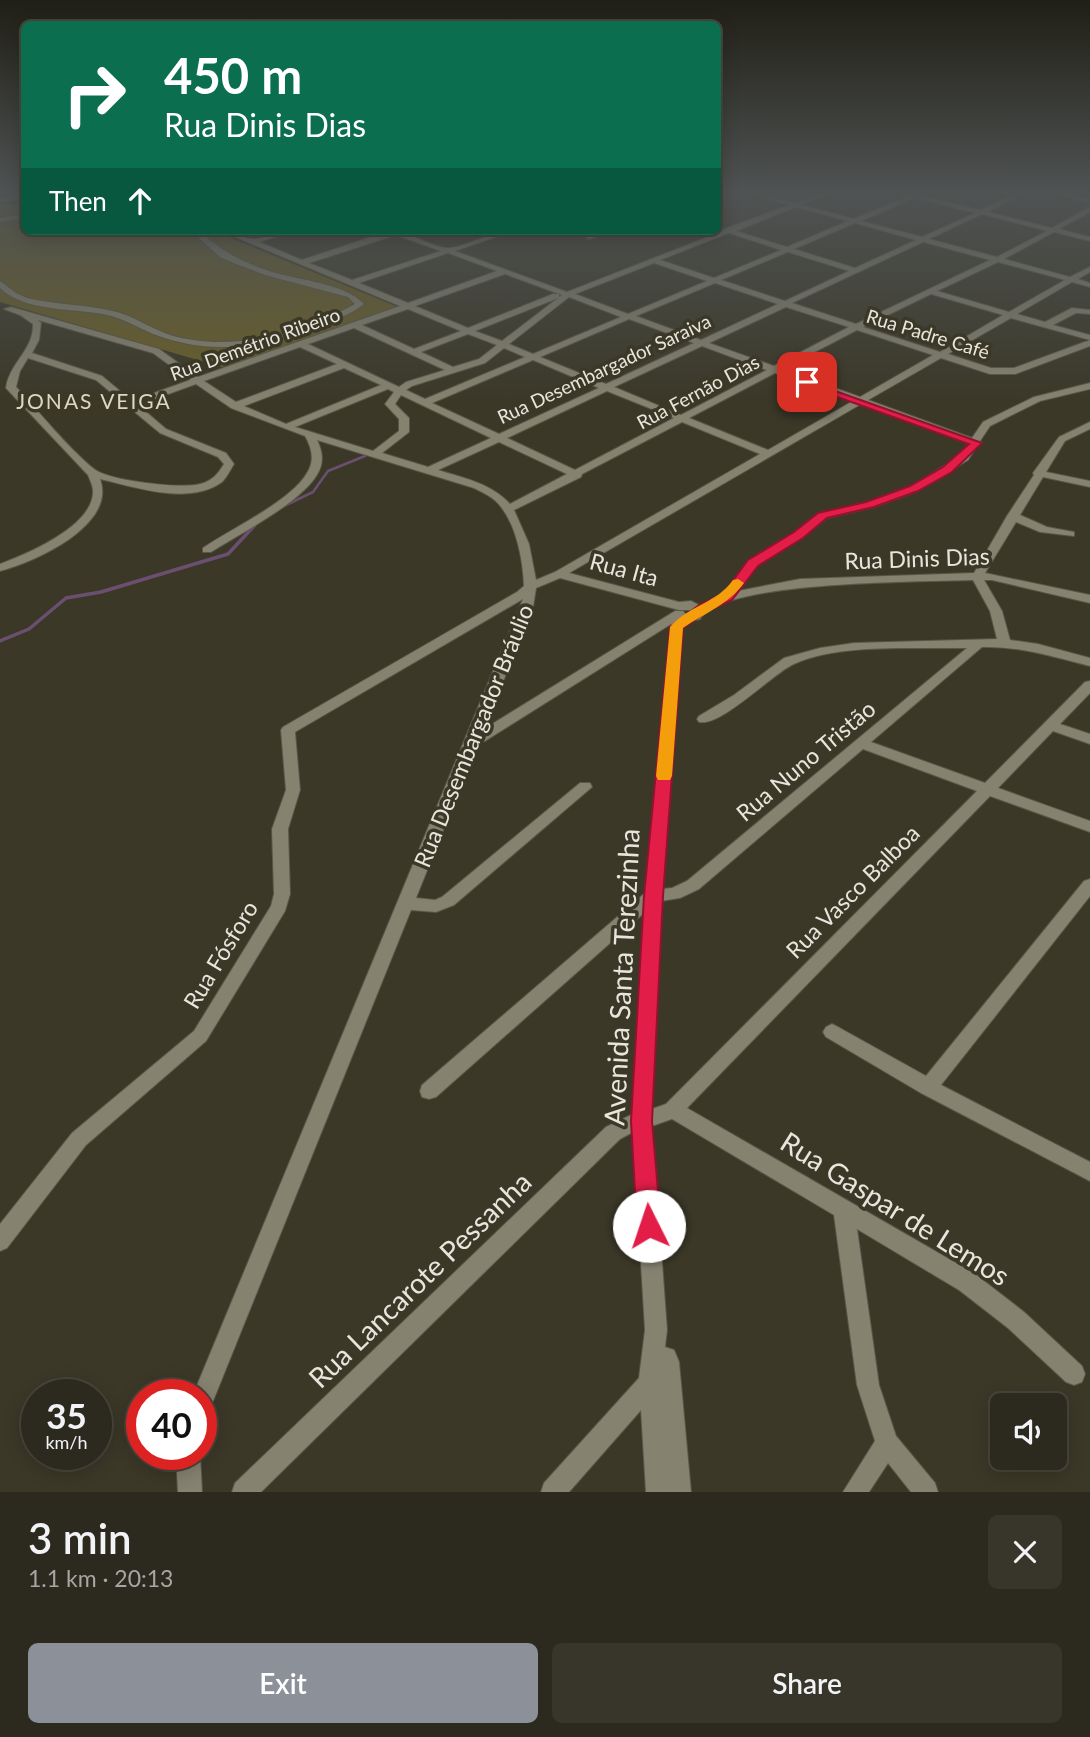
<!DOCTYPE html>
<meta charset="utf-8">
<style>
:root{--surface:#2c2a1e;--page:#38362b;--text:#f1f3f6;--muted:#a6a7a4;--line:#48463c;--accent:#8c9099}
body{margin:0;font-family:Lato,sans-serif;background:var(--page);color:var(--text);height:100vh;display:flex;flex-direction:column;font-size:26px;white-space:nowrap}
*{box-sizing:border-box;margin:0}
p{font-size:23px;color:var(--muted)}
.icon{flex:none;width:38px;height:38px;fill:none;stroke:currentColor;stroke-width:2;stroke-linecap:round;stroke-linejoin:round}
.map{position:relative;height:1492px;overflow:hidden}
.drawer{display:flex;flex-direction:column;background:var(--surface);flex:1}
.drawer>*{flex:none}
.top-card{position:absolute;left:21px;top:21px;width:700px;height:214px;border-radius:10px;box-shadow:0 4px 18px #0003,0 0 0 2px var(--line);background:#0b6e4f;color:#fff;overflow:hidden}
.controls{position:absolute;left:990px;top:1393px;display:grid;gap:14px}
.controls a{display:grid;place-items:center;width:77px;height:77px;border-radius:10px;background:var(--surface);box-shadow:0 4px 18px #0003,0 0 0 2px var(--line);font-size:35px}
.speed{position:absolute;left:21px;top:1379px;display:flex;gap:14px;font-size:35px;font-weight:700;text-align:center}
.speed>*{display:grid;place-content:center;width:91px;height:91px;border-radius:50%;background:var(--surface);box-shadow:0 4px 18px #0003,0 0 0 2px var(--line);line-height:1}
.speed small{font-size:18px;font-weight:400}
.speed .limit{border:10px solid #d22;background:#fff;color:#111}
.pin{position:absolute;display:grid;place-items:center;width:60px;height:60px;color:#fff;margin:-30px;border-radius:14px;box-shadow:0 4px 10px #0006}
.me{position:absolute;width:77px;margin:-38px;rotate:356deg;stroke-linejoin:round;filter:drop-shadow(0 0 5px #0008)}
.turn{display:flex;align-items:center;gap:24px;height:147px;padding:0 28px;font-size:32px}
.turn .icon{width:91px;height:91px;stroke-width:2.5}
.turn b{display:block;font-size:49px;line-height:60px}
.then{display:flex;align-items:center;height:66px;padding:0 28px;background:#0003;gap:14px;font-size:26px}
.round{display:grid;place-items:center;flex:none;width:74px;height:74px;border-radius:10px;background:var(--page)}
.summary{display:flex;align-items:center;justify-content:space-between;height:119px;padding:0 28px}
h1{font-size:42px;font-weight:600;line-height:52px}
.button{display:flex;gap:14px;margin-top:auto;padding:14px 28px}
.button a{flex:1;height:80px;border-radius:10px;background:var(--accent);color:#fff;font-size:28px;font-weight:600;line-height:80px;text-align:center}
.button a+a{background:var(--page);color:var(--text)}
.map>svg:first-child{display:block}
.green{fill:#695e28}
.lines{fill:none;stroke-linecap:round;stroke-linejoin:round}
.stream-far1{stroke:#6b4f70;stroke-width:2.5}
.stream{stroke:#6b4f70;stroke-width:3.5}
.minor-casing{stroke:#595749;stroke-width:2}
.minor{fill:#858270;fill-rule:evenodd}
.route{fill:#e11d48;stroke:#92132f;stroke-width:2}
.slow{fill:#f59e0b}
.labels{text-anchor:middle;stroke-width:7;stroke-linejoin:round;paint-order:stroke}
.far-street-label{font-size:19px;fill:#e8e6dc;stroke:#3b3828}
.far-neighbourhood-label{font-size:21px;letter-spacing:2px;fill:#dcd8c4;stroke:#3b3828}
.street-label{font-size:23px;fill:#e8e6dc;stroke:#3b3828}
.near-street-label{font-size:28px;fill:#e8e6dc;stroke:#3b3828}
</style>
<div class="map">
<svg width="1090" height="1492" viewBox="0 0 1090 1492">
<rect width="100%" height="100%" fill="#3b3828"/>
<path class="green" d="M 0,203 L 24,205 L 24,231 L 214,231 L 398,307 L 225,368 L 0,302 Z"/>
<g class="lines">
<path class="stream-far1" d="M 282,507 L 313,492 L 328,471 L 365,456"/>
<path class="stream" d="M 0,641 L 29,629 L 66,598 L 101,592 L 228,554 L 255,525"/>
<g class="minor-casing">
<g id="minor">
<path d="M 745,192 C 761,192 784,204 797,202 C 809,200 818,192 831,192 L 802,205 L 854,219 L 908,196 L 905,194 L 906,192 L 980,210 L 1018,192 L 1027,192 L 988,212 L 1052,228 L 1090,207 L 1090,212 L 1059,229 L 1090,237 L 1090,241 L 1054,232 L 1004,259 L 1070,277 L 1090,267 L 1090,272 L 1078,279 L 1090,283 L 1090,287 L 1072,282 L 1017,314 L 1045,322 L 1072,308 L 1090,310 L 1090,314 L 1076,313 L 1053,325 L 1090,335 L 1090,346 L 1015,374 L 990,374 L 941,358 L 868,400 L 972,438 L 983,422 L 1034,397 L 1090,383 L 1090,389 L 1040,401 L 990,426 L 980,441 L 982,443 L 977,446 L 968,460 L 918,491 L 874,507 L 827,518 L 803,537 L 757,565 L 738,591 L 800,579 L 974,573 L 1007,516 L 1034,475 L 1033,473 L 1059,437 L 1090,422 L 1090,429 L 1065,441 L 1046,472 L 1090,481 L 1090,487 L 1043,477 L 1020,515 L 1047,527 L 1074,532 L 1074,536 L 1040,532 L 1016,522 L 985,573 L 1090,595 L 1090,603 L 992,580 L 984,580 L 1002,611 L 1010,640 L 1038,644 L 1090,658 L 1090,666 C 1054,657 1020,646 982,647 L 871,742 L 985,783 L 1085,682 L 1090,681 L 1090,693 L 1060,724 L 1090,734 L 1090,744 L 1053,731 L 998,788 L 1090,821 L 1090,832 L 990,796 L 687,1108 L 975,1274 L 1024,1312 L 1082,1366 L 1085,1374 L 1082,1382 L 1074,1385 L 1066,1382 L 1008,1328 L 959,1290 L 857,1229 L 879,1385 L 896,1436 L 935,1483 L 938,1492 L 911,1492 L 888,1463 L 869,1492 L 843,1492 L 875,1441 L 857,1385 L 834,1215 L 672,1119 L 652,1126 L 667,1330 L 665,1347 L 674,1350 L 679,1362 L 691,1492 L 646,1492 L 641,1410 L 569,1492 L 541,1492 L 544,1483 L 639,1378 L 645,1330 L 633,1132 L 620,1139 L 261,1492 L 232,1492 L 235,1483 L 606,1127 L 633,1114 L 644,913 L 436,1097 L 429,1099 L 422,1097 L 420,1091 L 422,1085 L 645,893 L 671,624 L 477,746 L 416,898 L 435,900 L 442,897 L 580,783 L 590,783 L 592,787 L 454,905 L 436,912 L 411,910 L 209,1411 L 201,1414 L 201,1395 L 193,1395 L 523,599 L 295,732 L 300,790 L 288,829 L 290,894 L 285,911 L 206,1041 L 86,1145 L 7,1248 L 0,1251 L 0,1224 L 72,1133 L 194,1031 L 271,906 L 274,894 L 272,829 L 286,790 L 281,730 L 283,727 L 517,592 L 524,586 C 523,561 517,527 501,507 C 495,498 484,493 474,488 L 317,440 C 322,450 324,461 319,471 C 305,501 239,534 211,552 L 203,552 L 203,548 C 231,529 291,501 307,473 C 315,461 312,448 305,436 L 231,408 L 196,384 L 138,405 L 166,429 L 226,453 L 234,464 C 230,470 227,477 222,482 C 189,506 135,487 100,479 C 117,525 35,562 0,571 L 0,564 C 27,554 94,526 93,491 C 93,486 90,480 88,475 L 6,388 C 9,363 34,350 33,324 L 20,315 L 4,309 L 11,307 L 159,349 L 198,377 L 400,306 L 221,231 C 233,231 244,240 255,239 C 269,238 280,231 295,231 L 259,242 L 302,260 L 389,231 C 411,231 427,246 447,248 C 462,249 492,231 513,231 L 455,251 L 567,292 L 723,231 L 724,229 L 789,205 ZM 915,198 L 975,213 L 922,237 L 861,221 ZM 796,207 L 848,221 L 787,247 L 736,231 ZM 982,214 L 1047,231 L 997,257 L 929,239 ZM 855,223 L 916,240 L 855,268 L 794,249 ZM 729,233 L 781,250 L 714,278 L 660,260 ZM 396,235 L 441,251 L 352,280 L 309,263 ZM 923,242 L 990,260 L 856,324 L 792,303 ZM 788,252 L 849,271 L 785,301 L 721,280 ZM 448,253 L 497,271 L 408,303 L 359,283 ZM 998,262 L 1065,280 L 1009,312 L 937,291 ZM 654,263 L 707,281 L 628,314 L 575,294 ZM 505,274 L 562,295 L 559,297 L 559,294 L 553,294 L 468,328 L 415,306 ZM 715,283 L 778,304 L 701,340 L 636,316 ZM 931,294 L 1003,315 L 940,352 L 863,327 ZM 569,297 L 621,317 L 533,354 L 509,344 ZM 558,298 L 502,341 L 475,331 ZM 786,307 L 849,327 L 774,366 L 709,343 ZM 408,309 L 461,331 L 414,349 L 362,325 ZM 1011,318 L 1090,340 L 1014,368 L 991,368 L 948,354 ZM 629,319 L 694,343 L 606,384 L 540,357 ZM 38,320 L 153,353 L 190,380 L 132,401 L 102,376 L 32,353 L 39,340 L 41,323 ZM 354,328 L 445,370 L 406,382 L 399,387 L 308,344 ZM 857,330 L 933,355 L 860,397 L 782,369 ZM 468,334 L 497,345 L 479,359 L 453,367 L 421,352 ZM 702,346 L 767,370 L 681,415 L 614,387 ZM 300,347 L 337,364 L 236,402 L 204,381 ZM 504,348 L 525,357 L 425,399 L 406,390 L 412,386 L 485,363 ZM 28,358 L 96,380 L 160,433 L 218,457 L 224,464 C 218,474 212,481 200,484 C 181,489 109,481 94,469 C 68,448 40,413 16,387 L 20,371 ZM 533,360 L 599,388 L 499,434 L 432,403 ZM 344,368 L 381,385 L 286,424 L 244,406 ZM 775,373 L 853,401 L 768,450 L 689,418 ZM 388,389 L 394,392 L 385,404 L 399,419 L 399,431 L 373,451 L 295,427 ZM 607,391 L 674,418 L 575,470 L 507,438 ZM 401,395 L 491,438 L 428,467 L 382,453 L 409,432 L 409,418 L 395,404 ZM 861,404 L 969,443 L 960,456 L 910,487 L 867,503 L 819,514 L 795,533 L 749,561 L 724,594 L 701,606 L 691,601 L 679,602 L 569,573 ZM 682,422 L 760,454 L 555,572 L 536,580 L 529,544 L 514,510 L 581,477 L 582,474 ZM 499,442 L 567,474 L 510,504 C 491,483 463,478 438,470 ZM 560,578 L 679,610 L 692,610 L 690,616 L 696,620 L 700,619 C 720,580 928,582 973,580 L 990,611 L 997,639 L 854,643 L 820,648 L 784,658 L 734,695 L 699,716 L 697,719 L 699,722 C 721,727 773,673 794,664 C 839,643 917,649 967,648 L 687,881 L 672,888 L 662,889 L 682,627 L 687,616 L 683,611 L 675,611 L 484,729 L 533,607 L 536,588 ZM 863,749 L 977,791 L 666,1104 L 652,1109 L 661,901 L 680,898 L 699,889 Z"/>
<path d="M 1051,192 L 1064,192 L 1090,199 L 1090,203 Z"/>
<path d="M 24,194 L 24,198 L 0,202 L 0,198 Z"/>
<path d="M 24,214 L 24,218 L 0,222 L 0,218 Z"/>
<path d="M 191,231 L 199,231 C 224,252 237,260 269,271 C 296,280 345,283 364,304 C 337,326 256,348 221,347 C 203,347 185,344 168,339 C 145,333 126,318 103,314 C 71,308 25,312 0,288 L 0,281 L 16,293 L 27,298 C 56,305 87,304 117,312 C 135,317 152,329 170,335 C 230,353 302,334 355,304 L 348,297 L 265,275 L 236,264 L 220,257 Z"/>
<path d="M 578,231 L 587,231 L 596,237 L 589,239 Z"/>
<path d="M 1090,879 L 1090,896 L 941,1085 L 1090,1162 L 1090,1181 L 921,1093 L 826,1037 L 823,1032 L 826,1027 L 832,1024 L 838,1027 L 926,1076 L 1084,881 Z"/>
<path d="M 176,1454 L 200,1454 L 202,1492 L 178,1492 Z"/>
</g>
</g>
<use href="#minor" class="minor"/>
</g>
<linearGradient id="sky" x2="0" y2="1"><stop stop-color="#201f16"/><stop offset="0.48" stop-color="#4f5353"/><stop offset="1" stop-color="#4f5353" stop-opacity="0"/></linearGradient>
<rect width="1090" height="401" fill="url(#sky)"/>
<path class="route" d="M 804,380 L 982,443 L 952,472 L 918,491 L 874,507 L 827,518 L 803,538 L 758,566 L 732,600 L 708,611 L 683,628 L 663,896 L 652,1121 L 661,1226 L 657,1234 L 649,1237 L 641,1234 L 637,1226 L 631,1121 L 644,896 L 670,627 L 699,605 L 723,594 L 748,560 L 794,532 L 818,513 L 866,502 L 910,486 L 943,467 L 969,444 L 804,385 Z"/>
<path class="slow" d="M 738,579 L 744,583 C 729,604 705,613 683,628 L 672,776 L 670,780 L 658,780 L 656,776 L 670,627 C 689,605 716,604 733,580 Z"/>
<g class="labels">
<g class="far-street-label">
<text transform="translate(928 334) rotate(17)" y="7">Rua Padre Café</text>
<text transform="translate(255 344) rotate(-20)" y="7">Rua Demétrio Ribeiro</text>
<text transform="translate(604 369) rotate(-25)" y="7">Rua Desembargador Saraiva</text>
<text transform="translate(698 392) rotate(-28)" y="7">Rua Fernão Dias</text>
</g>
<g class="far-neighbourhood-label">
<text x="94" y="409">JONAS VEIGA</text>
</g>
<g class="street-label">
<text transform="translate(917 559) rotate(-2)" y="8">Rua Dinis Dias</text>
<text transform="translate(624 570) rotate(15)" y="8">Rua Ita</text>
<text transform="translate(474 736) rotate(-68)" y="8">Rua Desembargador Bráulio</text>
<text transform="translate(806 761) rotate(-40)" y="8">Rua Nuno Tristão</text>
<text transform="translate(853 892) rotate(-45)" y="8">Rua Vasco Balboa</text>
<text transform="translate(221 955) rotate(-59)" y="8">Rua Fósforo</text>
</g>
<g class="near-street-label">
<text transform="translate(622 977) rotate(-87)" y="10">Avenida Santa Terezinha</text>
<text transform="translate(895 1209) rotate(32)" y="10">Rua Gaspar de Lemos</text>
<text transform="translate(420 1280) rotate(-44)" y="10">Rua Lancarote Pessanha</text>
</g>
</g>
</svg>
<div class="controls">
<a><svg class="icon" aria-label="sound" viewBox="0 0 24 24"><path d="M4 9h4l5-4v14l-5-4H4zM17 9q2 3 0 6"/></svg></a>
</div>
<div class="speed"><div>35<small>km/h</small></div><div class="limit">40</div></div>
<div class="pin" style="left:807px;top:382px;background:#d93025"><svg class="icon" aria-label="arrive" viewBox="0 0 24 24"><path d="M6 21V4h12l-3 4 3 4H6"/></svg></div>
<svg class="me" style="left:649px;top:1226px" viewBox="-20 -20 40 40"><circle r="19" fill="#fff"/><path d="M0-13L10 11 0 6-10 11z" fill="#e11d48"/></svg>
<div class="top-card">
<div class="turn"><svg class="icon" aria-label="right" viewBox="0 0 24 24"><path d="M7 20v-9h11M14 6l5 5-5 5"/></svg><div><b>450 m</b>Rua Dinis Dias</div></div>
<div class="then">Then<svg class="icon" aria-label="ahead" viewBox="0 0 24 24"><path d="M12 20V5M6 11l6-6 6 6"/></svg></div>
</div>
</div>
<section class="drawer">
<div class="summary"><div><h1>3 min</h1><p>1.1 km · 20:13</p></div><a class="round"><svg class="icon" aria-label="close" viewBox="0 0 24 24"><path d="M6 6l12 12M18 6L6 18"/></svg></a></div>
<div class="button"><a>Exit</a><a>Share</a></div>
</section>
